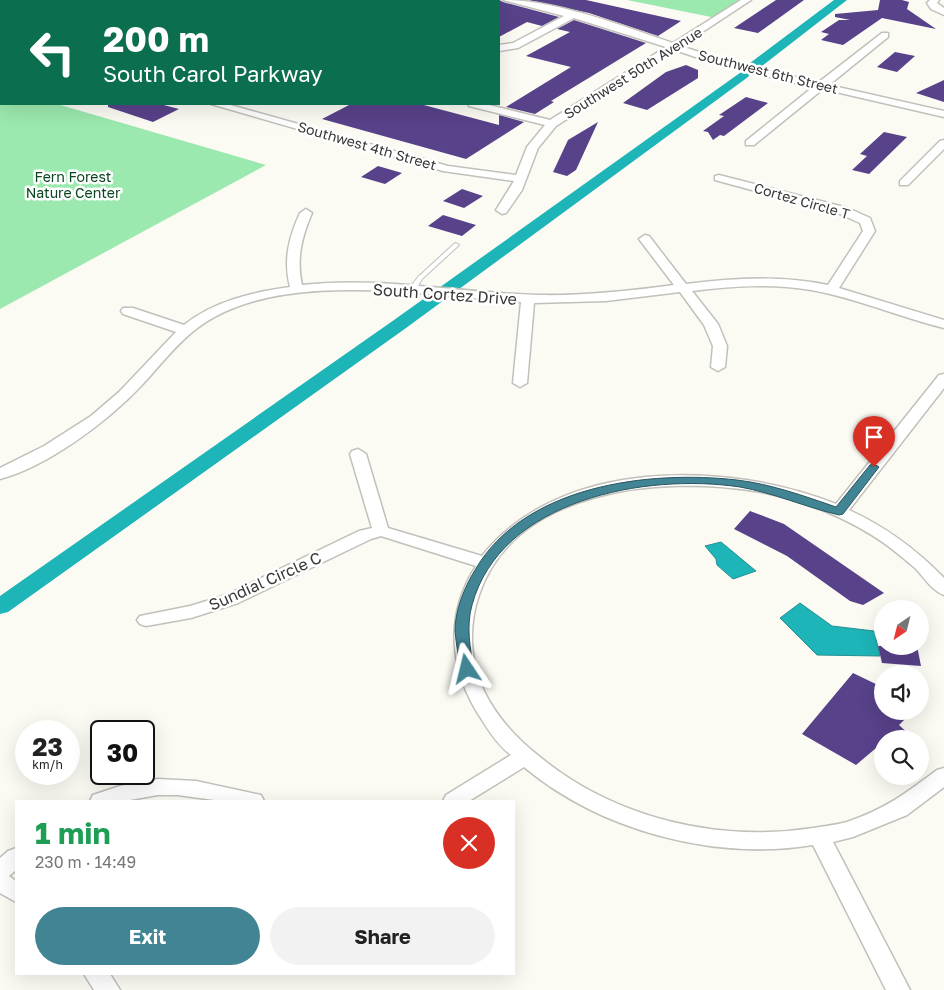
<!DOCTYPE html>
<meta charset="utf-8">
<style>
:root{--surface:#fff;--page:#f2f2f2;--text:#222;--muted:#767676;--accent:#418494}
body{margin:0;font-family:"Golos Text",sans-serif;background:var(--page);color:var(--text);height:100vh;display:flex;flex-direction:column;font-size:19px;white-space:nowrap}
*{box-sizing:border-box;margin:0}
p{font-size:16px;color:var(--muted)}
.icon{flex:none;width:28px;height:28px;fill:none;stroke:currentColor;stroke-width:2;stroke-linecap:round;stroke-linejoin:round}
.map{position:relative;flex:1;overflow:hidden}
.side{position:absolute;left:15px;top:800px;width:500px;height:175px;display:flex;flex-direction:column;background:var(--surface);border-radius:0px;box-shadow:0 5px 20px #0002}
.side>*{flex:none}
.guide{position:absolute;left:0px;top:0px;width:500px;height:105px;box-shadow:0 5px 20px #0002;background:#0b6e4f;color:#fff;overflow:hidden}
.needle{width:32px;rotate:215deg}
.controls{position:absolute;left:874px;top:600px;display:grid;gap:10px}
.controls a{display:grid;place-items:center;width:55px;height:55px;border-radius:50%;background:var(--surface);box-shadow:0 5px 20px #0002;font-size:25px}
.speed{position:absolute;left:15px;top:720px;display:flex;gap:10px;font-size:25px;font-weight:700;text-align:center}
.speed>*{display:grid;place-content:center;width:65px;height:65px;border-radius:50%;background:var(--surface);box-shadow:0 5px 20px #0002;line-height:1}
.speed small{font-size:12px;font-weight:400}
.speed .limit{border:2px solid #111;border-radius:8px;background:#fff;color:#111}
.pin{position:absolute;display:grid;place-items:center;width:42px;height:42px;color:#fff;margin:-51px -21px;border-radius:50% 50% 50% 0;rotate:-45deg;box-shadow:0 0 5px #0007}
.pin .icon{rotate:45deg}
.me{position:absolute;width:55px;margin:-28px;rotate:350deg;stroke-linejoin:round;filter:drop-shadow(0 0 4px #0008)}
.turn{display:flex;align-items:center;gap:18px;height:105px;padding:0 20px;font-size:22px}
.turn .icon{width:65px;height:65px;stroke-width:2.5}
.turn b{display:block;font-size:35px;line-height:42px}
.round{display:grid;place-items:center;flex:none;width:52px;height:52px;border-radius:26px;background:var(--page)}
.head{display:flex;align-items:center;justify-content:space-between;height:85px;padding:0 20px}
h1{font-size:30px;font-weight:700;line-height:38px;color:#1e9e55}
.action{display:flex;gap:10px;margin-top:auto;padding:10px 20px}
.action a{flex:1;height:58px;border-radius:30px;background:var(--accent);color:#fff;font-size:20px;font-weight:700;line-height:58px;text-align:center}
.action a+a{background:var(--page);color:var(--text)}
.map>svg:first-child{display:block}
.green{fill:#9be9ae}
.water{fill:#1db5b8;stroke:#258f91}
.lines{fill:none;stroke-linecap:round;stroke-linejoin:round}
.canal{fill:#1db5b8;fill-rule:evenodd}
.building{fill:#58428a}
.service-casing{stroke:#c2c0ba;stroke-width:2}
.minor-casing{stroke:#c2c0ba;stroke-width:3}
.service{fill:#fff;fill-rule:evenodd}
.minor{fill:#fff;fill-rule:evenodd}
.route{fill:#418494;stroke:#2a5660}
.labels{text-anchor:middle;stroke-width:5;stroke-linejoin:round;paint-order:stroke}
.far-street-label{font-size:14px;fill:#383735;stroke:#fff}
.far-park-label{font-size:14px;fill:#084621;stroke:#fff}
.street-label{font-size:16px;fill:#383735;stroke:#fff}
</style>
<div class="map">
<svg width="944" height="990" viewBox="0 0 944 990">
<rect width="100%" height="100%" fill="#fbfaf3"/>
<g class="green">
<path d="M 0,0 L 177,0 L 1,1 L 0,71 Z"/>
<path d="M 627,0 L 744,0 L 716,18 Z"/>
<path d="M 0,87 L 1,104 L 57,104 L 266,165 L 0,309 Z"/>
</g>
<g class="water">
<path d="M 721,542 L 756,571 L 733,579 L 717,565 L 716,559 L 705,546 Z"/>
<path d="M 800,603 L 832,626 L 874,631 L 880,656 L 817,655 L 780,618 Z"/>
</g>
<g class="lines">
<g class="canal">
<path d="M 834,0 L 847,0 L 758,69 L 750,69 L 748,66 L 750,63 Z"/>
<path d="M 744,70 L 750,74 L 748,77 L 406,328 L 8,612 L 0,614 L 0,596 L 394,320 Z"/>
</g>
</g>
<g class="building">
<path d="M 499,0 L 503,2 L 559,17 L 542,26 L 527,22 L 499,37 Z"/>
<path d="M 528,0 L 586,0 L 681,21 L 658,36 L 589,13 Z"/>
<path d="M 776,0 L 804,0 L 758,33 L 734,28 Z"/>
<path d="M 880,0 L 902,0 L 909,2 L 907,9 L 936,29 L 882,18 L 843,45 L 821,40 L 829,34 L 821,32 L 839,20 L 850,20 L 835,17 L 835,14 L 878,10 Z"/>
<path d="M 574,20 L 646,43 L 551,101 L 554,102 L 535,114 L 506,107 L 571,67 L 526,56 L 570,32 L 557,29 Z"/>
<path d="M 895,52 L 915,56 L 897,72 L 877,67 Z"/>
<path d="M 686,65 L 698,70 L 698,78 L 647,110 L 623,103 L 666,72 Z"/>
<path d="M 944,80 L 944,102 L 916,93 Z"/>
<path d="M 746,97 L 768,103 L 724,136 L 720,135 L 713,140 L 708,132 L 703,131 L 724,116 L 719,115 Z"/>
<path d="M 108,104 L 160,104 L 179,109 L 153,122 L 108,107 Z"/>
<path d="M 351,104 L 420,104 L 499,125 L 499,115 L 524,122 L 466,159 L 322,119 Z"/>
<path d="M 598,122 L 576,170 L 567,176 L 553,172 L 568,140 Z"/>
<path d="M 884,132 L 907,137 L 869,174 L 852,170 L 867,156 L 860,154 Z"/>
<path d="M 378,166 L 402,173 L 385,184 L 361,177 Z"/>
<path d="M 462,189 L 483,196 L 464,208 L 443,201 Z"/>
<path d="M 443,215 L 476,225 L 462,236 L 428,226 Z"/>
<path d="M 750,511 L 784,524 L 884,593 L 863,605 L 850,601 L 787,556 L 734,529 Z"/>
<path d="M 878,646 L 917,646 L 921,666 L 882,663 Z"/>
<path d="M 853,673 L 882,687 L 882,711 L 913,711 L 899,725 L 914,739 L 882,739 L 882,743 L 856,765 L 802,734 Z"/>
</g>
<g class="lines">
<g class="service-casing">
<path id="service" d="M 456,243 L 459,245 L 458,246 L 422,279 L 414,293 L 408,293 L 407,291 L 418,277 L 454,244 Z"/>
</g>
<g class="minor-casing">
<g id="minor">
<rect x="278" y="0" width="13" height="1"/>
<path d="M 503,0 C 556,0 622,26 673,43 L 741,0 L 751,0 L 681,46 L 728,62 L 819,82 L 882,33 L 888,33 L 888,37 L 829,85 L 944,111 L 944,117 L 823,89 L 754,145 L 746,145 L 746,141 L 813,87 L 722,66 L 675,50 L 556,126 L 538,148 L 522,190 L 506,213 L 502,214 L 496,210 L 514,181 L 443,171 L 211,104 L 227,104 L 448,166 L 516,175 L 527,147 L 545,125 L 469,106 L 468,104 L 485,104 L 550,120 L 666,47 L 574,18 L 518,48 L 499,51 L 499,45 L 513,43 L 564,16 Z"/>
<path d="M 930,0 L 939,0 L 937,3 L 944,8 L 944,15 L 931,9 L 927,3 Z"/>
<path d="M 944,140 L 944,149 L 908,185 L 900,185 L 900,181 L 940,141 Z"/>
<path d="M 719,175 L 848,208 L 870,218 L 875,231 L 839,288 L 944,320 L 944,328 C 899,317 857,298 811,290 C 771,283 732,286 692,291 L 718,324 L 727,346 L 725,367 L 718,371 L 711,367 L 713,346 L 704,325 L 680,292 L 606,301 L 534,303 L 527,383 L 520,387 L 513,383 L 521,302 C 426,296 276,267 196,329 C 175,345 159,367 141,386 C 108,421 47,467 0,479 L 0,468 L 44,446 L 91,416 L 119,392 L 176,332 L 123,314 L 121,311 L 123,308 L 133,308 L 184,325 C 214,301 253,292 290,287 C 283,260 289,237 300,213 L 306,209 L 312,213 C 302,236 296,259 302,285 C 381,276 459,293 538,295 C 584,296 629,291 674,285 L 639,239 L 645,235 L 649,236 L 686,284 C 734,278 780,275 828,285 L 863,231 L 860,223 L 840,214 L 715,180 L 715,176 Z"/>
<path d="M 944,374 L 944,388 L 849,510 C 886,527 916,549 944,578 L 944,595 C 932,591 924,577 915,568 C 906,560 897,553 888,546 C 850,518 801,499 755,491 C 661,476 515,488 479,595 C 468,627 470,661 484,691 C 497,718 517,739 540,757 C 614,818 718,843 813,828 C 824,826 836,825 847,822 C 885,809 905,794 937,770 L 944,768 L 944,787 L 907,815 L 853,837 L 833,842 L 910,990 L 886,990 L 813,845 C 714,861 601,831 524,767 L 469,801 L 443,801 L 446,795 L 511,755 C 499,746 490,733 482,720 C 449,671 444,616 476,566 L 381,536 L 371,539 L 238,603 L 191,618 L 146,626 L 140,624 L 137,620 L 140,616 L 190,606 L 226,595 L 359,531 L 372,528 L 350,454 L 352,451 L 358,449 L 366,454 L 388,528 L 482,556 C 560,457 729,461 836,504 L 939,375 Z"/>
<path d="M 158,779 L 196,781 L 261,795 L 264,801 L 222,801 L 177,795 L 158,795 L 124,801 L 90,801 L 93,795 L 120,786 Z"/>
<path d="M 16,848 L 16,870 L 9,876 L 16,881 L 16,902 L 0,893 L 0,858 L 8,851 Z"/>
<path d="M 84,974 L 110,974 L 120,990 L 94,990 Z"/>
</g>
</g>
<use href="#service" class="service"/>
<use href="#minor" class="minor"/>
</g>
<path class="route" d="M 874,464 L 879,467 L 843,514 L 839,515 C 805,507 774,493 740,487 C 646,473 501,499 472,605 C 466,627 470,648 474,669 L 467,674 L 460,669 C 459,657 456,644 455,631 C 455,610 464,588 475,570 C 524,485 649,470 737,480 C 771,484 804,496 836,507 L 870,465 Z"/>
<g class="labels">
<g class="far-street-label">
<text transform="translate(768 72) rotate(14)" y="5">Southwest 6th Street</text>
<text transform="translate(633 73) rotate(-32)" y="5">Southwest 50th Avenue</text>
<text transform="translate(367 146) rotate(16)" y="5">Southwest 4th Street</text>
<text transform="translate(802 201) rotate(16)" y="5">Cortez Circle T</text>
</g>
<g class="far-park-label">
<text x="73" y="182">Fern Forest<tspan x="73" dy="16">Nature Center</tspan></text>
</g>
<g class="street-label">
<text transform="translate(445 294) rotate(4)" y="6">South Cortez Drive</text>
<text transform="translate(265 581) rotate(-24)" y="6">Sundial Circle C</text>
</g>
</g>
</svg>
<div class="controls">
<a><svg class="needle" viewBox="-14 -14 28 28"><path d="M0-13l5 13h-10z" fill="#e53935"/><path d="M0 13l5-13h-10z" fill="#767676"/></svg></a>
<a><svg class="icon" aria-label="sound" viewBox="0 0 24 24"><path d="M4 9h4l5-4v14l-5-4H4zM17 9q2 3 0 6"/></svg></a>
<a><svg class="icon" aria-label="search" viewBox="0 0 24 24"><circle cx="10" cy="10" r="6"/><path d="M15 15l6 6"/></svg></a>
</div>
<div class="speed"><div>23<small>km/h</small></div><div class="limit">30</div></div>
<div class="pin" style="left:874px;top:467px;background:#d93025"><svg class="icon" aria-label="arrive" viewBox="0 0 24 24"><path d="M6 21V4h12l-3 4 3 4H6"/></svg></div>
<svg class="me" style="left:467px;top:669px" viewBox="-20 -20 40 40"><path d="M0-17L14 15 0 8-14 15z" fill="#418494" stroke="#fff" stroke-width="4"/></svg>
<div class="guide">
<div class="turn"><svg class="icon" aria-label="left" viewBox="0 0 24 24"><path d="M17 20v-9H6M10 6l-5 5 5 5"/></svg><div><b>200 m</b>South Carol Parkway</div></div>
</div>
<section class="side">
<div class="head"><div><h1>1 min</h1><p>230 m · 14:49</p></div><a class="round" style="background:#d93025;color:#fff"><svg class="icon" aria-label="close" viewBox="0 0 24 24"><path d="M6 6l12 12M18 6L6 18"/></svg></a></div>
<div class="action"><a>Exit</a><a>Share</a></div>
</section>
</div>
